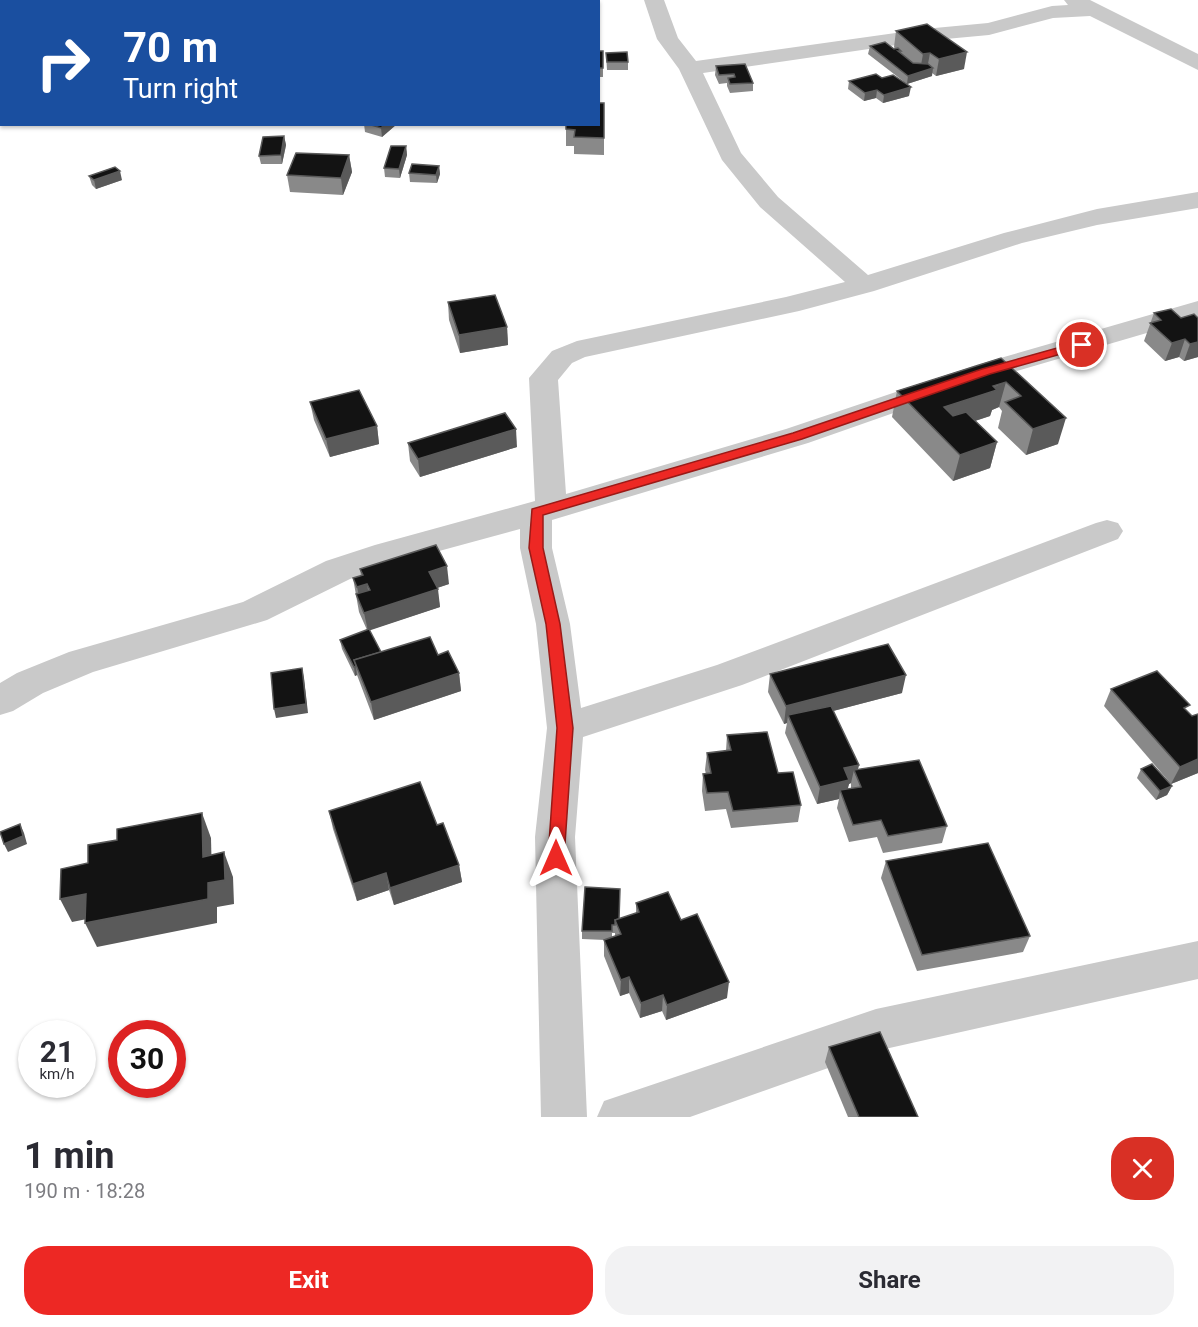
<!DOCTYPE html>
<meta charset="utf-8">
<style>
:root{--surface:#fff;--page:#f2f2f3;--text:#2b2b33;--muted:#7c7c81;--accent:#ed2824}
body{margin:0;font-family:Roboto,sans-serif;background:var(--page);color:var(--text);height:100vh;display:flex;flex-direction:column;font-size:22px;white-space:nowrap}
*{box-sizing:border-box;margin:0}
p{font-size:20px;color:var(--muted)}
.icon{flex:none;width:33px;height:33px;fill:none;stroke:currentColor;stroke-width:2;stroke-linecap:round;stroke-linejoin:round}
.map{position:relative;height:1117px;overflow:hidden}
.side{display:flex;flex-direction:column;background:var(--surface);flex:1}
.side>*{flex:none}
.hud{position:absolute;left:0px;top:0px;width:600px;height:126px;box-shadow:0 2px 4px #0004;background:#1a4fa0;color:#fff;overflow:hidden}
.speed{position:absolute;left:18px;top:1020px;display:flex;gap:12px;font-size:30px;font-weight:700;text-align:center}
.speed>*{display:grid;place-content:center;width:78px;height:78px;border-radius:50%;background:var(--surface);box-shadow:0 2px 4px #0004;line-height:1}
.speed small{font-size:15px;font-weight:400}
.speed .limit{border:9px solid #d22;background:#fff;color:#111}
.pin{position:absolute;display:grid;place-items:center;width:51px;height:51px;color:#fff;margin:-26px;border:3px solid #fff;border-radius:50%;box-shadow:0 2px 6px #0007}
.me{position:absolute;width:66px;margin:-33px;rotate:0deg;stroke-linejoin:round;filter:drop-shadow(0 0 4px #0008)}
.turn{display:flex;align-items:center;gap:21px;height:126px;padding:0 24px;font-size:27px}
.turn .icon{width:78px;height:78px;stroke-width:2.5}
.turn b{display:block;font-size:42px;line-height:51px}
.round{display:grid;place-items:center;flex:none;width:63px;height:63px;border-radius:24px;background:var(--page)}
.head{display:flex;align-items:center;justify-content:space-between;height:102px;padding:0 24px}
h1{font-size:36px;font-weight:700;line-height:45px}
.cta{display:flex;gap:12px;margin-top:auto;padding:12px 24px}
.cta a{flex:1;height:69px;border-radius:24px;background:var(--accent);color:#fff;font-size:24px;font-weight:700;line-height:69px;text-align:center}
.cta a+a{background:var(--page);color:var(--text)}
.map>svg:first-child{display:block}
.lines{fill:none;stroke-linecap:round;stroke-linejoin:round}
.minor{fill:#c9c9c9;fill-rule:evenodd}
.wall{fill:#898989;fill-rule:evenodd}
.shaded-wall{fill:#5a5a5a}
.building{fill:#131313;stroke:#5a5a5a;stroke-width:1.5}
.route{fill:#ed2824;stroke:#9a1a17;stroke-width:1.5}
</style>
<div class="map">
<svg width="1198" height="1117" viewBox="0 0 1198 1117">
<rect width="100%" height="100%" fill="#fff"/>
<g class="lines">
<g class="minor">
<path d="M 644,0 L 664,0 L 678,38 L 696,61 L 924,29 L 988,23 L 1052,6 L 1068,5 L 1064,0 L 1090,0 L 1198,54 L 1198,70 L 1090,16 L 1053,18 L 989,35 L 924,41 L 703,73 L 741,153 L 778,197 L 868,275 L 1004,233 L 1097,209 L 1198,192 L 1198,208 L 1097,225 L 1022,243 L 874,291 L 799,311 L 585,357 L 572,363 L 558,380 L 566,494 L 786,429 L 976,365 L 1198,301 L 1198,318 L 996,377 L 808,443 L 552,520 L 552,548 L 570,624 L 581,708 L 717,665 L 1096,523 L 1107,520 L 1118,523 L 1123,531 L 1118,539 L 742,685 L 583,737 L 575,837 L 587,1117 L 541,1117 L 535,837 L 547,728 L 536,624 L 520,548 L 520,529 L 395,563 L 350,579 L 267,620 L 93,672 L 43,693 L 13,711 L 0,715 L 0,683 L 17,673 L 69,652 L 243,602 L 326,561 L 375,545 L 535,501 L 529,378 L 552,351 L 577,341 L 786,297 L 845,282 L 760,207 L 722,160 L 679,69 L 657,39 Z"/>
<path d="M 1198,941 L 1198,979 L 876,1051 L 690,1117 L 597,1117 L 604,1101 L 876,1009 Z"/>
</g>
</g>
<g class="wall">
<path d="M 896,31 L 964,69 L 936,76 L 932,73 L 932,76 L 907,84 L 868,54 L 870,46 L 895,49 L 894,47 Z"/>
<rect x="598" y="51" width="5" height="26"/>
<path d="M 606,53 L 628,62 L 628,70 L 607,70 Z"/>
<path d="M 716,66 L 753,83 L 753,91 L 730,93 L 727,86 L 727,83 L 719,84 L 715,75 Z"/>
<path d="M 849,81 L 909,96 L 883,103 L 876,98 L 864,101 L 848,89 Z"/>
<path d="M 604,103 L 604,155 L 574,154 L 574,146 L 566,146 L 566,129 Z"/>
<path d="M 364,124 L 397,124 L 382,137 L 365,132 Z"/>
<path d="M 284,136 L 286,145 L 282,164 L 261,164 L 259,156 Z"/>
<path d="M 406,146 L 407,155 L 400,178 L 385,177 L 384,168 Z"/>
<path d="M 349,155 L 352,172 L 343,195 L 290,192 L 287,175 Z"/>
<path d="M 439,166 L 440,174 L 437,183 L 410,182 L 409,173 Z"/>
<path d="M 89,176 L 122,180 L 96,189 L 92,185 Z"/>
<path d="M 448,302 L 507,327 L 508,345 L 460,353 L 449,320 Z"/>
<path d="M 1154,313 L 1181,318 L 1198,318 L 1198,357 L 1184,361 L 1179,357 L 1165,361 L 1144,341 Z"/>
<path d="M 1001,358 L 1058,444 L 1026,455 L 998,428 L 1002,411 L 999,407 L 992,410 L 990,416 L 975,421 L 997,442 L 990,468 L 953,481 L 892,417 L 897,391 Z"/>
<path d="M 310,402 L 377,426 L 379,444 L 330,457 L 314,420 Z"/>
<path d="M 408,443 L 517,447 L 420,477 L 410,461 Z"/>
<path d="M 360,569 L 449,584 L 437,588 L 440,607 L 369,630 L 381,652 L 438,655 L 459,673 L 461,691 L 374,720 L 357,675 L 355,676 L 342,649 L 340,640 L 367,630 L 359,612 L 353,578 L 361,576 Z"/>
<path d="M 770,674 L 902,693 L 833,711 L 859,765 L 858,769 L 947,826 L 942,843 L 883,853 L 877,837 L 849,842 L 837,808 L 839,799 L 817,804 L 785,733 L 787,723 L 784,724 L 768,692 ZM 851,783 L 851,789 L 847,789 L 849,784 Z"/>
<path d="M 1111,689 L 1187,711 L 1192,716 L 1198,773 L 1171,784 L 1104,706 Z"/>
<path d="M 727,735 L 778,773 L 801,805 L 798,822 L 731,828 L 726,809 L 705,811 L 702,791 L 703,774 L 706,774 L 705,770 L 707,753 L 726,751 Z"/>
<path d="M 1141,769 L 1172,786 L 1167,795 L 1156,800 L 1137,778 Z"/>
<path d="M 329,811 L 437,825 L 459,865 L 462,882 L 394,905 L 389,890 L 357,901 L 333,829 Z"/>
<path d="M 886,861 L 1030,936 L 1023,952 L 917,971 L 881,878 Z"/>
<path d="M 636,903 L 681,920 L 727,998 L 666,1020 L 662,1011 L 640,1018 L 629,993 L 620,996 L 604,956 L 604,940 L 605,940 L 582,939 L 582,931 L 636,913 ZM 612,933 L 615,933 L 615,936 L 612,937 Z"/>
<path d="M 829,1047 L 918,1117 L 848,1117 L 825,1062 Z"/>
</g>
<g class="shaded-wall">
<path d="M 967,52 L 964,69 L 936,76 L 939,59 Z"/>
<path d="M 930,53 L 927,69 L 920,71 L 923,54 Z"/>
<path d="M 933,68 L 932,76 L 907,84 L 908,76 Z"/>
<path d="M 911,87 L 909,96 L 883,103 L 884,95 Z"/>
<path d="M 877,90 L 876,98 L 864,101 L 865,93 Z"/>
<path d="M 385,124 L 397,124 L 382,137 L 381,128 Z"/>
<path d="M 284,136 L 286,145 L 282,164 L 281,155 Z"/>
<path d="M 406,146 L 407,155 L 400,178 L 399,169 Z"/>
<path d="M 349,155 L 352,172 L 343,195 L 341,178 Z"/>
<path d="M 439,166 L 440,174 L 437,183 L 436,175 Z"/>
<path d="M 120,171 L 122,180 L 96,189 L 94,180 Z"/>
<path d="M 507,327 L 508,345 L 460,353 L 459,335 Z"/>
<path d="M 1185,339 L 1179,357 L 1165,361 L 1172,343 Z"/>
<path d="M 1198,342 L 1198,357 L 1184,361 L 1190,344 Z"/>
<path d="M 1006,382 L 999,407 L 992,410 L 990,416 L 938,433 L 944,407 Z"/>
<path d="M 1066,418 L 1058,444 L 1026,455 L 1033,429 Z"/>
<path d="M 377,426 L 379,444 L 330,457 L 326,439 Z"/>
<path d="M 516,429 L 517,447 L 420,477 L 418,459 Z"/>
<path d="M 997,442 L 990,468 L 953,481 L 960,455 Z"/>
<path d="M 447,566 L 449,584 L 431,590 L 429,572 Z"/>
<path d="M 367,584 L 370,602 L 361,605 L 357,587 Z"/>
<path d="M 438,589 L 440,607 L 368,631 L 364,613 Z"/>
<path d="M 356,666 L 357,675 L 355,676 L 354,667 Z"/>
<path d="M 302,668 L 304,678 L 308,713 L 276,718 L 274,709 Z"/>
<path d="M 459,673 L 461,691 L 374,720 L 371,702 Z"/>
<path d="M 906,675 L 902,693 L 791,722 L 788,715 L 787,723 L 784,724 L 786,706 Z"/>
<path d="M 1198,759 L 1198,773 L 1171,784 L 1180,767 Z"/>
<path d="M 859,765 L 856,776 L 854,770 L 851,783 L 849,784 L 846,797 L 840,790 L 839,799 L 817,804 L 820,787 L 844,768 Z"/>
<path d="M 1172,786 L 1167,795 L 1156,800 L 1160,791 Z"/>
<path d="M 202,813 L 211,838 L 212,881 L 203,857 Z"/>
<path d="M 20,824 L 24,833 L 27,844 L 8,852 L 4,844 Z"/>
<path d="M 224,852 L 233,877 L 234,904 L 217,907 L 217,923 L 97,947 L 85,923 L 208,883 Z"/>
<path d="M 459,865 L 462,882 L 394,905 L 390,888 Z"/>
<path d="M 386,873 L 389,890 L 357,901 L 353,884 Z"/>
<path d="M 86,894 L 97,917 L 72,922 L 60,899 Z"/>
<path d="M 629,977 L 629,993 L 620,996 L 621,980 Z"/>
<path d="M 729,982 L 727,998 L 666,1020 L 667,1005 Z"/>
<path d="M 663,995 L 662,1011 L 640,1018 L 641,1003 Z"/>
</g>
<g class="building">
<path d="M 927,24 L 967,52 L 939,59 L 930,53 L 923,54 L 896,31 Z"/>
<path d="M 885,42 L 894,49 L 898,48 L 901,51 L 898,51 L 913,63 L 928,64 L 933,68 L 908,76 L 870,46 Z"/>
<rect x="598" y="51" width="5" height="17"/>
<path d="M 627,52 L 628,62 L 607,62 L 606,53 Z"/>
<path d="M 745,64 L 753,83 L 730,84 L 728,78 L 735,77 L 734,74 L 719,75 L 716,66 Z"/>
<path d="M 876,74 L 882,78 L 893,75 L 911,87 L 884,95 L 877,90 L 865,93 L 849,81 Z"/>
<path d="M 598,103 L 604,103 L 604,138 L 574,137 L 575,130 L 566,129 L 566,124 L 598,124 Z"/>
<path d="M 368,124 L 385,124 L 381,128 Z"/>
<path d="M 284,136 L 281,155 L 259,156 L 263,137 Z"/>
<path d="M 391,146 L 406,146 L 399,169 L 384,168 Z"/>
<path d="M 296,153 L 349,155 L 341,178 L 287,175 Z"/>
<path d="M 412,164 L 439,166 L 436,175 L 409,173 Z"/>
<path d="M 115,167 L 120,171 L 94,180 L 89,176 Z"/>
<path d="M 495,295 L 507,327 L 459,335 L 448,302 Z"/>
<path d="M 1171,309 L 1181,318 L 1194,314 L 1198,318 L 1198,342 L 1190,344 L 1185,339 L 1172,343 L 1150,323 L 1161,320 L 1154,313 Z"/>
<path d="M 1001,358 L 1066,418 L 1033,429 L 1005,402 L 1021,396 L 1006,382 L 993,386 L 997,390 L 944,407 L 953,416 L 966,412 L 997,442 L 960,455 L 897,391 Z"/>
<path d="M 359,390 L 377,426 L 326,439 L 310,402 Z"/>
<path d="M 505,413 L 516,429 L 418,459 L 408,443 Z"/>
<path d="M 436,545 L 447,566 L 429,572 L 438,589 L 364,613 L 356,594 L 370,590 L 367,584 L 357,587 L 353,578 L 363,575 L 360,569 Z"/>
<path d="M 369,629 L 381,652 L 354,660 L 356,666 L 354,667 L 340,640 Z"/>
<path d="M 430,637 L 438,655 L 448,651 L 459,673 L 371,702 L 354,660 Z"/>
<path d="M 888,644 L 906,675 L 786,706 L 770,674 Z"/>
<path d="M 302,668 L 306,704 L 274,709 L 271,673 Z"/>
<path d="M 1157,671 L 1190,705 L 1184,708 L 1192,716 L 1198,714 L 1198,759 L 1180,767 L 1111,689 Z"/>
<path d="M 831,706 L 859,765 L 844,768 L 849,780 L 820,787 L 788,715 Z"/>
<path d="M 767,732 L 778,773 L 793,772 L 801,805 L 733,811 L 728,792 L 707,793 L 703,774 L 711,773 L 707,753 L 731,750 L 727,735 Z"/>
<path d="M 919,760 L 947,826 L 888,836 L 881,820 L 853,825 L 840,790 L 861,787 L 854,770 Z"/>
<path d="M 1152,764 L 1172,786 L 1160,791 L 1141,769 Z"/>
<path d="M 420,782 L 437,825 L 443,823 L 459,865 L 390,888 L 386,873 L 353,884 L 329,811 Z"/>
<path d="M 202,813 L 203,857 L 224,852 L 225,880 L 208,883 L 208,899 L 85,923 L 86,894 L 60,899 L 61,869 L 88,863 L 88,845 L 117,840 L 117,829 Z"/>
<path d="M 20,824 L 23,836 L 4,844 L 0,832 Z"/>
<path d="M 988,843 L 1030,936 L 922,955 L 886,861 Z"/>
<path d="M 585,887 L 620,889 L 619,919 L 615,920 L 615,925 L 612,925 L 612,931 L 582,931 Z"/>
<path d="M 668,892 L 681,920 L 697,914 L 729,982 L 667,1005 L 663,995 L 641,1003 L 629,977 L 621,980 L 604,940 L 621,934 L 615,920 L 639,912 L 636,903 Z"/>
<path d="M 880,1032 L 918,1117 L 859,1117 L 829,1047 Z"/>
</g>
<path class="route" d="M 1082,341 L 1086,342 L 1086,347 L 990,374 L 802,439 L 543,515 L 543,548 L 560,624 L 573,728 L 564,858 L 562,863 L 550,863 L 548,858 L 557,728 L 546,624 L 529,548 L 532,509 L 793,433 L 982,369 Z"/>
</svg>
<div class="speed"><div>21<small>km/h</small></div><div class="limit">30</div></div>
<div class="pin" style="left:1082px;top:345px;background:#d93025"><svg class="icon" aria-label="arrive" viewBox="0 0 24 24"><path d="M6 21V4h12l-3 4 3 4H6"/></svg></div>
<svg class="me" style="left:556px;top:858px" viewBox="-20 -20 40 40"><path d="M0-17L14 15 0 8-14 15z" fill="#ed2824" stroke="#fff" stroke-width="4"/></svg>
<div class="hud">
<div class="turn"><svg class="icon" aria-label="right" viewBox="0 0 24 24"><path d="M7 20v-9h11M14 6l5 5-5 5"/></svg><div><b>70 m</b>Turn right</div></div>
</div>
</div>
<section class="side">
<div class="head"><div><h1>1 min</h1><p>190 m · 18:28</p></div><a class="round" style="background:#d93025;color:#fff"><svg class="icon" aria-label="close" viewBox="0 0 24 24"><path d="M6 6l12 12M18 6L6 18"/></svg></a></div>
<div class="cta"><a>Exit</a><a>Share</a></div>
</section>
